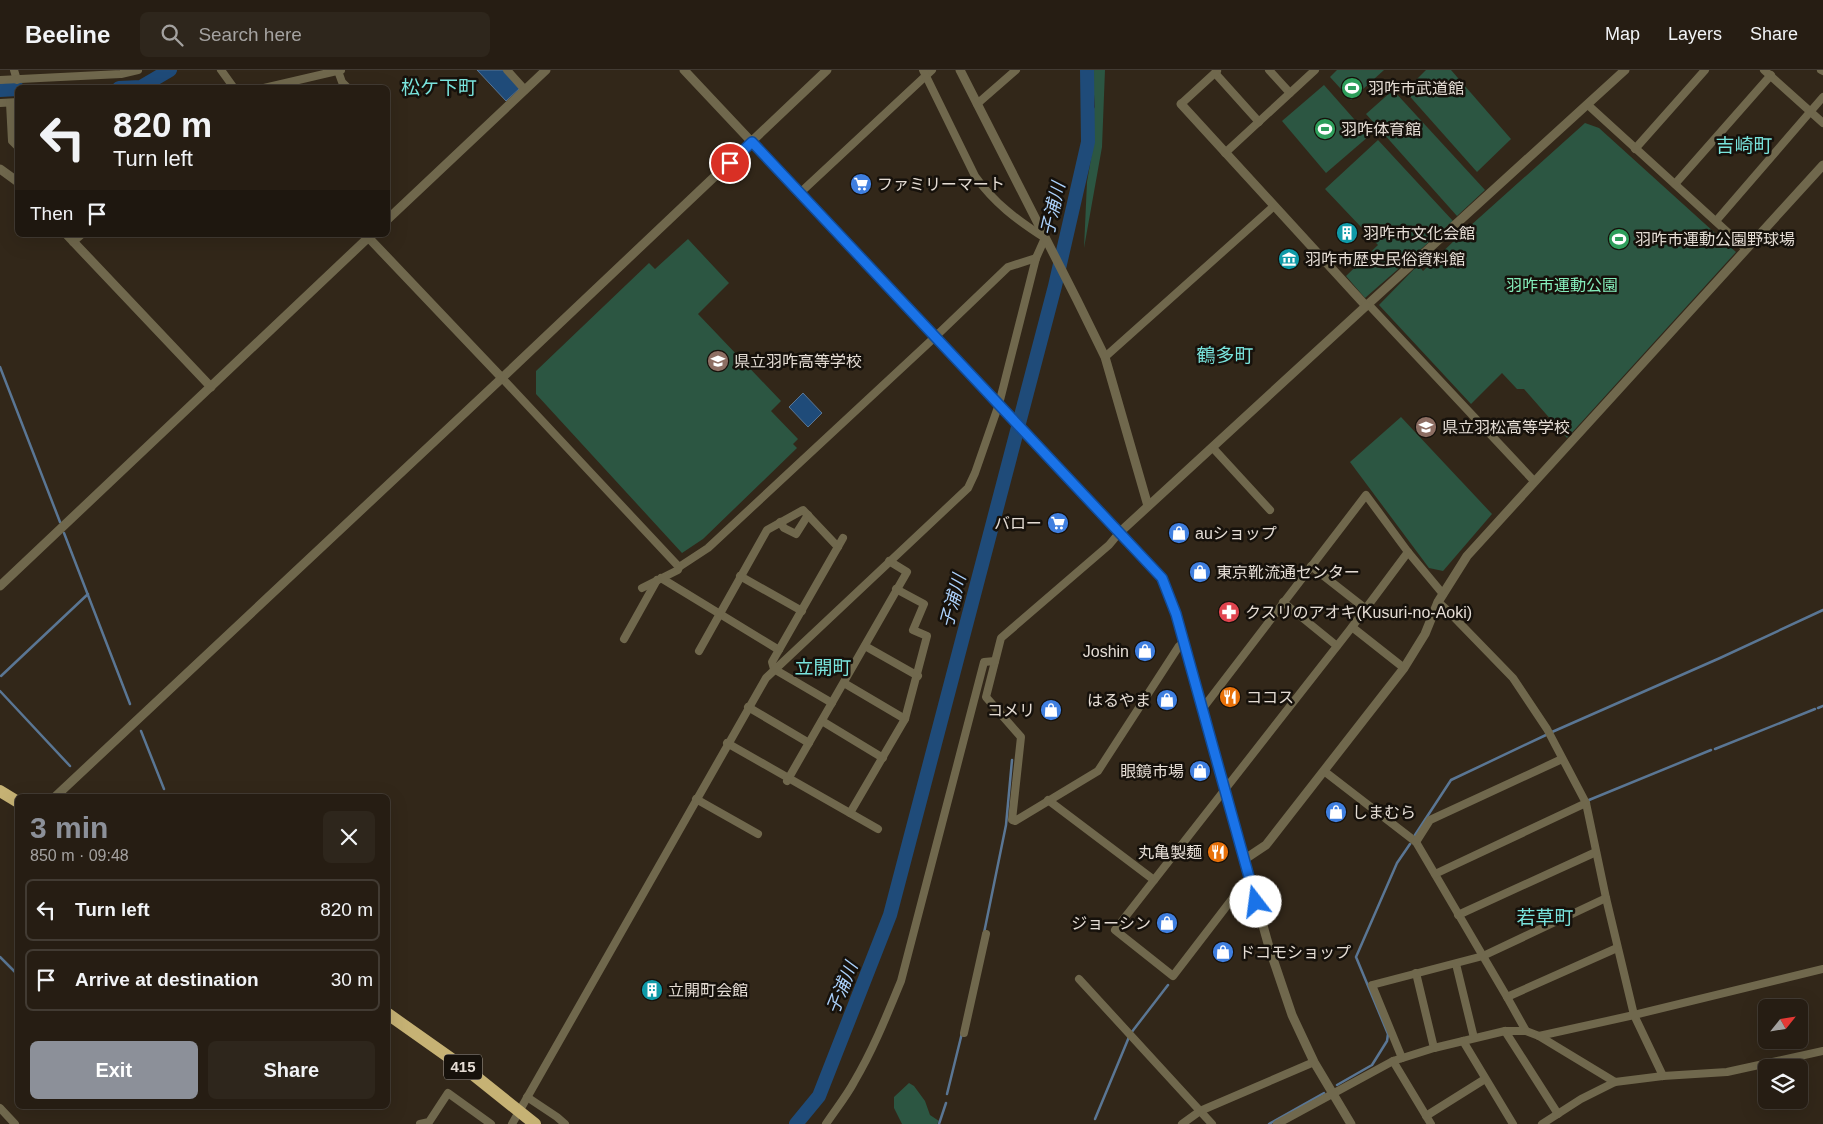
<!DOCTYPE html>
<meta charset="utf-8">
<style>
:root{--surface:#261d13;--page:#2e261c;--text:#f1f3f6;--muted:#a4a2a0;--line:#423b33;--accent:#8c9099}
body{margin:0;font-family:Helvetica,"Noto Sans JP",sans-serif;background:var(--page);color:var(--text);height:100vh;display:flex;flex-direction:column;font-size:19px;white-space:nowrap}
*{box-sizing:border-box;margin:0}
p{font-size:16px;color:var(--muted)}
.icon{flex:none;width:28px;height:28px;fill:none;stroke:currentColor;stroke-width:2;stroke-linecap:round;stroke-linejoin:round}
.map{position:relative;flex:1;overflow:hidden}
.side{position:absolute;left:15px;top:724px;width:375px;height:315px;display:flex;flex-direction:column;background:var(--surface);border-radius:8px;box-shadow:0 5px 20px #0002,0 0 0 1px var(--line)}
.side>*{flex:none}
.guide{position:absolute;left:15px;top:15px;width:375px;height:152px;border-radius:8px;box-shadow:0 5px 20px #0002,0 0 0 1px var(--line);background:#261d13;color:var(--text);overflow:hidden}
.needle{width:32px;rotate:60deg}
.controls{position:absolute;left:1758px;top:929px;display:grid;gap:10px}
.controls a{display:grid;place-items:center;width:50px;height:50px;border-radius:8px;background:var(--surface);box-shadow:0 5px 20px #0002,0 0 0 1px var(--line);font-size:25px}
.pin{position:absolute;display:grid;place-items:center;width:42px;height:42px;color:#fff;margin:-21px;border:2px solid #fff;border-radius:50%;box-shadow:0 1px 5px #0007}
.me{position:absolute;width:55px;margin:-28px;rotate:345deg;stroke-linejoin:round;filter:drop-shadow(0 0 4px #0008)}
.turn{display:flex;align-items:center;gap:18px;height:105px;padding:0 15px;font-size:22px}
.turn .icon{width:65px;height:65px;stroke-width:2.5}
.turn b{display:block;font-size:35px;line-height:42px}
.then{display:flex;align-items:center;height:48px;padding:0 15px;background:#0003;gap:10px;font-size:19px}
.round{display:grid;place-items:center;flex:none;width:52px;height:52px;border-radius:8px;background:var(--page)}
.headline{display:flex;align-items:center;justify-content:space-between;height:85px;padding:0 15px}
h1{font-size:30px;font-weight:700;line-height:38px;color:var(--accent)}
.primary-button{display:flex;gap:10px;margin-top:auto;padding:10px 15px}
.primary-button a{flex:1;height:58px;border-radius:8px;background:var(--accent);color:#fff;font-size:20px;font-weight:700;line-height:58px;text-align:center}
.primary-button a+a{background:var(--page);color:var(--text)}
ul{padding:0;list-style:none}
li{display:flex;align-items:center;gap:15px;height:62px;margin:0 10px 8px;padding:0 5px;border:2px solid var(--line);border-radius:8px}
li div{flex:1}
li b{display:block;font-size:19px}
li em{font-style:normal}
header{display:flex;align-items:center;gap:30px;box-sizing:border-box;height:70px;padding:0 25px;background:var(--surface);border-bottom:1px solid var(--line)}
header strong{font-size:24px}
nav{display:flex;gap:28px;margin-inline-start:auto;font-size:18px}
.search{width:350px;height:45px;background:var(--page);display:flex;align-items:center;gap:12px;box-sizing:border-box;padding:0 18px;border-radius:8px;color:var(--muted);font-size:19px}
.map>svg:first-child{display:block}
.green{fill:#2c5642}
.water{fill:#1f4b79;stroke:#5a7694}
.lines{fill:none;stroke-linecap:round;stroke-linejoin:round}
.stream{stroke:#5a7694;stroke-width:2.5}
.river{stroke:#1f4b79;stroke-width:14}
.minor{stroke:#70684d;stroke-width:8}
.tertiary{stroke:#70684d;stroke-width:9}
.trunk{stroke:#c6b274;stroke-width:12}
.route-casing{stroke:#114b97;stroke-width:12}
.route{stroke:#1a73e8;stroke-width:9}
.labels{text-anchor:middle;stroke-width:5;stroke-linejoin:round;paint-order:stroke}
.shield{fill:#16110b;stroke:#a69f98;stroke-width:1}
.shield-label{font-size:15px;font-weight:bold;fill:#e4dcd4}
.poi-label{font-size:16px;fill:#e4dcd4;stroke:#16110b;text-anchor:start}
.park-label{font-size:16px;fill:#85edbb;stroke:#16110b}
.water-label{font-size:18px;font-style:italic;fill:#abd1fc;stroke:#16110b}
.quarter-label{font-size:19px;fill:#79e4dd;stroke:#16110b}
</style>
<header>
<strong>Beeline</strong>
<div class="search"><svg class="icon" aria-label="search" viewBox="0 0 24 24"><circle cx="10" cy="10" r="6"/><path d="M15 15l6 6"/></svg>Search here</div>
<nav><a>Map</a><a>Layers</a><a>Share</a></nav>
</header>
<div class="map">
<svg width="1823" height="1054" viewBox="0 0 1823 1054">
<rect width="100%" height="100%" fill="#322719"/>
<g class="green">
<path d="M 1092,0 L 1105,0 L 1102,77 L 1084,178 L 1087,112 L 1094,71 C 1089,63 1089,45 1095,37 Z"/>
<path d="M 1337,0 L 1384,0 L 1351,30 L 1330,7 Z"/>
<path d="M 1426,0 L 1451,0 L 1511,69 L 1477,102 L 1405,21 Z"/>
<path d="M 1324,15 L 1369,66 L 1326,103 L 1282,51 Z"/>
<path d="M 1393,20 L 1485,120 L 1457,146 L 1366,44 Z"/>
<path d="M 1585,53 L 1599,58 L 1736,182 L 1567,368 L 1524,319 L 1517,319 L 1502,303 L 1471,334 L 1379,235 L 1418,195 L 1423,201 L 1460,165 Z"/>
<path d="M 1378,70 L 1453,151 L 1365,228 L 1346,206 L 1378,175 L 1325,119 Z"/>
<path d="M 688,169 L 729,213 L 698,244 L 781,331 L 771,341 L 798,369 L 793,374 L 797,378 L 703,469 L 682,483 L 536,324 L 536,301 L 649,193 L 655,199 Z"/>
<path d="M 1401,347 L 1492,444 L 1443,501 L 1429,498 L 1350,392 Z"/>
<path d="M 909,1013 L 914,1016 L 925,1031 L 930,1045 L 939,1051 L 937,1054 L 902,1054 L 894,1038 L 894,1027 Z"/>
</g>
<g class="water">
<path d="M 477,0 L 506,0 L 520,18 L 506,31 Z"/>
<path d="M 803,323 L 822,343 L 808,357 L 789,337 Z"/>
</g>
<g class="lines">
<g class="stream">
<path d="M 0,297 L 60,452"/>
<path d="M 64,463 L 130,634"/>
<path d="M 1,606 L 88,524"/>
<path d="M 0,621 L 70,696"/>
<path d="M 1818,638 L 1823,636"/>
<path d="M 141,661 L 164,719"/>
<path d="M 1552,662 L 1720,588 L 1823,540"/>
<path d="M 1715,679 L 1815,639"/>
<path d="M 1589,730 L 1711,680"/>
<path d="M 1415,765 L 1451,710 L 1546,665"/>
<path d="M 984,863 L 1006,755 L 1012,690"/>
<path d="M 0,887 L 18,905"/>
<path d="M 1131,963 L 1168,915"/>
<path d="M 1337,1015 L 1372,995 L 1387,971 L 1388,964 L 1356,887 L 1397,793 L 1410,774"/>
<path d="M 947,1024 L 962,963"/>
<path d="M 1095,1049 L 1129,967"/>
<path d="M 939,1054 L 946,1033"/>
<path d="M 1269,1054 L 1324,1023"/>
</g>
<g class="river">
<path d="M 119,18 L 141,17 L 170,0"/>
<path d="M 0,20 L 18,19"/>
<path d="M 796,1054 L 819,1026 L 890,845 L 1055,216 L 1088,72 L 1087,0"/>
</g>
<g class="minor">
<path d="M 14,0 L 17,10"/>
<path d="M 221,0 L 234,18"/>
<path d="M 507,0 L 525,20"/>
<path d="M 1269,0 L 1290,23"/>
<path d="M 1764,0 L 1823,53"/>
<path d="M 1821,0 L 1823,1"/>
<path d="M 338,1 L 342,12 L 348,18"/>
<path d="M 1215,3 L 1259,52"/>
<path d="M 0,10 L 121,4 L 138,0"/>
<path d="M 264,18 L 341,0"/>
<path d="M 0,33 L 18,32"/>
<path d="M 10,33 L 12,71 L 18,77"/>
<path d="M 977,34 L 1016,0"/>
<path d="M 1181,34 L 1217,1"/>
<path d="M 1588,35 L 1746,179"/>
<path d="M 1635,79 L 1705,0"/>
<path d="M 1225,83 L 1315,0"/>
<path d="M 1675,114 L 1771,5"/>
<path d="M 801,122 L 932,0"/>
<path d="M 1716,151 L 1823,27"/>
<path d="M 73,172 L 81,165"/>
<path d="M 1368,234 L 1534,411"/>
<path d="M 1105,287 L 1274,136"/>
<path d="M 502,308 L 679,497 L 708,478 L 935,267 L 1008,197 L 1036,188"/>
<path d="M 1213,378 L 1270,440"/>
<path d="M 780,452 L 784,458 L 796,464 L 808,445"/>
<path d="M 1119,463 L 1109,475 L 1001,568 L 986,627 L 1021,667 L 1012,750 L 1015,751 L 1098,701 L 1179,576 L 1184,572"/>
<path d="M 1311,496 L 1366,539"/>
<path d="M 740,506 L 802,541"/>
<path d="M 661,508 L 779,580"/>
<path d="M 642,518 L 678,500 L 679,497"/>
<path d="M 1283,532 L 1337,576"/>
<path d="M 1438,532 L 1446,539 L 1513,608 L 1547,659 L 1586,733 L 1606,828 L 1634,945 L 1663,1006"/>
<path d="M 1352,557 L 1404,598"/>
<path d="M 624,569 L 657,510"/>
<path d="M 865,576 L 918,606"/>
<path d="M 699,581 L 767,460 L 803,440 L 838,477"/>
<path d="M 844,613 L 905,649"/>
<path d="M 832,633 L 774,599 L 772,592 L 843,468"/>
<path d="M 748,637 L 809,673"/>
<path d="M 1203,638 L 1366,425 L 1408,482 L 1443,524"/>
<path d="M 822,651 L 883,688"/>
<path d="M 727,673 L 878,759"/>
<path d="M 1324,701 L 1416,772 L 1507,927 L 1526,961 L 1539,966 L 1615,1012"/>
<path d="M 787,711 L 907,502 L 889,491"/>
<path d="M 696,729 L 758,764"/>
<path d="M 1048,730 L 1154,810"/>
<path d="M 850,743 L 905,649 L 927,566 L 913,560 L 924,534 L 896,519"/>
<path d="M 1416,772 L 1430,750 L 1562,689"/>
<path d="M 1435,804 L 1586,733"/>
<path d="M 1252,816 L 1239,820 L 1173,906 L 1115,860 L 1352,557 L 1408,482"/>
<path d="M 1458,845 L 1596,782"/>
<path d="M 1456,894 L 1474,968"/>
<path d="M 1416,903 L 1434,978"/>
<path d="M 1079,909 L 1212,1054"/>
<path d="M 1507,927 L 1617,878"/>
<path d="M 1505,961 L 1558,1044"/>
<path d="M 964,963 L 986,864"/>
<path d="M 1539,966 L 1634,945 L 1823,899"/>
<path d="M 1463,971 L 1513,1054"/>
<path d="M 1402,988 L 1372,915 L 1483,886 L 1606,828"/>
<path d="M 1393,991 L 1431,1054"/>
<path d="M 527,1027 L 557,1047 L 565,1054"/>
<path d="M 0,1038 L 15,1054"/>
<path d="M 1426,1046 L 1485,1009"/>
<path d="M 420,1054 L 429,1052 L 448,1023 L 491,1054"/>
<path d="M 512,1054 L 766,608 L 968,418 L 975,403 L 999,334 L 1036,188 L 1045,168 C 1017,150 994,133 975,106 L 923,0"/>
<path d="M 826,1054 C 835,1040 846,1027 854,1012 C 873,980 887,945 901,911 L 984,592 L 995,591"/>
<path d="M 1182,1054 L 1200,1041 L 1314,992"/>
<path d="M 1277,1054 L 1393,991 L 1434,978 L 1505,961 L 1526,961"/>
<path d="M 1542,1054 L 1581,1029 L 1615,1012 L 1663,1006 L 1727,1002 L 1823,981"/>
</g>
<g class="tertiary">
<path d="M 684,0 L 1162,508 L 1176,544 L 1269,877 L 1292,945 L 1314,992 L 1351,1054"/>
<path d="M 960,0 L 1077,230 L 1105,287 L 1148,436"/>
<path d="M 1181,34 L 1366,236 L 1625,0"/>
<path d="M 0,99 L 18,112"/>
<path d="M 388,149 L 546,0"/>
<path d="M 67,165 L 211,317"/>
<path d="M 366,165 L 502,308"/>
<path d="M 1119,463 L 1366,236"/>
<path d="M 0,516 L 371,165"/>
<path d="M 56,726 L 502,308 L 827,0"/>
<path d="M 1245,789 L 1266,775 L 1404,598 L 1425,564 L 1438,532 L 1467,486 L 1823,95"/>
</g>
<g class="trunk">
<path d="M 0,721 L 18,732"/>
<path d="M 388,944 L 470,1002 L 535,1054"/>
</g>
</g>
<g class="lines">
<g class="route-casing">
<path id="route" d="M 730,93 L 752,72 L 1162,508 L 1176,544 L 1256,832"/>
</g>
<use href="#route" class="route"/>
</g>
<defs>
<g id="stadium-disc" transform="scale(1.125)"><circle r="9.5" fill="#2e9e5b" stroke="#16110b"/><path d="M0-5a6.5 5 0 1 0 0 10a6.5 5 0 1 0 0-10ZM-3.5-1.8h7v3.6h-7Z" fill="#fff"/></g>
<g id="supermarket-disc" transform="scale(1.125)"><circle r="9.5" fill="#3f7fe0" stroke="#16110b"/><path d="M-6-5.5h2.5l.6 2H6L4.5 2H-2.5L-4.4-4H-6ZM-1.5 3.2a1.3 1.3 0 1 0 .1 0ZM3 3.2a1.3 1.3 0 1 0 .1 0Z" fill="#fff"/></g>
<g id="building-disc" transform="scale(1.125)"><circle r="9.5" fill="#0f9aa8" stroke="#16110b"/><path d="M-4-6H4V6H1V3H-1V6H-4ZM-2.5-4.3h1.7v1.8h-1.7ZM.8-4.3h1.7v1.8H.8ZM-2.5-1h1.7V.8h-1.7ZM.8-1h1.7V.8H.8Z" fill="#fff"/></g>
<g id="museum-disc" transform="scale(1.125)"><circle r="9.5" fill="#0f9aa8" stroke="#16110b"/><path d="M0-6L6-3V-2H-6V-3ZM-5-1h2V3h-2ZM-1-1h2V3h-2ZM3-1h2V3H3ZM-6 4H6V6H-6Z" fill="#fff"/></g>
<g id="school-disc" transform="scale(1.125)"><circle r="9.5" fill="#8d6e63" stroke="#16110b"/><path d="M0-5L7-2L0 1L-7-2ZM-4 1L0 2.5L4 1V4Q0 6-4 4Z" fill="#fff"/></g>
<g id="shop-disc" transform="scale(1.125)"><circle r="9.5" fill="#3f7fe0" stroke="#16110b"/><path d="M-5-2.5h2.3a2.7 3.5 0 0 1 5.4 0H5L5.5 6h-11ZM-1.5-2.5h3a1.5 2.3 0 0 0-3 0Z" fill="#fff"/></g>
<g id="pharmacy-disc" transform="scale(1.125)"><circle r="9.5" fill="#e0444e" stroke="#16110b"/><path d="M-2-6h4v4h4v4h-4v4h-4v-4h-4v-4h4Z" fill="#fff"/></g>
<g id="restaurant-disc" transform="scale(1.125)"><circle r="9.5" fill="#e8710a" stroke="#16110b"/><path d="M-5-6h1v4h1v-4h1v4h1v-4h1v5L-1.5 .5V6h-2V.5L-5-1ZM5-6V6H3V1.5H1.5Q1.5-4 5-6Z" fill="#fff"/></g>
</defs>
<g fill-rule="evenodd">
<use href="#stadium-disc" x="1352" y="18"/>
<use href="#stadium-disc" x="1325" y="59"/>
<use href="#supermarket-disc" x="861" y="114"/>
<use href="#building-disc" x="1347" y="163"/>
<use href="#stadium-disc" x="1619" y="169"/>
<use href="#museum-disc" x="1289" y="189"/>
<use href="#school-disc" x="718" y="291"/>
<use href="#school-disc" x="1426" y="357"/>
<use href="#supermarket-disc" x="1058" y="453"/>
<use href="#shop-disc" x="1179" y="463"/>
<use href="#shop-disc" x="1200" y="502"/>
<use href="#pharmacy-disc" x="1229" y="542"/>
<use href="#shop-disc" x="1145" y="581"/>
<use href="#restaurant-disc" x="1230" y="627"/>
<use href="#shop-disc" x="1167" y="630"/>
<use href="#shop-disc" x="1051" y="640"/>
<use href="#shop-disc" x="1200" y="701"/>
<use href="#shop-disc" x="1336" y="742"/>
<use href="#restaurant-disc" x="1218" y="782"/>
<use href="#shop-disc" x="1167" y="853"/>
<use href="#shop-disc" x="1223" y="882"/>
<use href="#building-disc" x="652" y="920"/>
</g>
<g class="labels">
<rect class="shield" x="444" y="984.5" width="38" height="25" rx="4"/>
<g class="shield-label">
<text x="463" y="1002">415</text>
</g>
<g class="poi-label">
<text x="1368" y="24">羽咋市武道館</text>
<text x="1341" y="65">羽咋体育館</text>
<text x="877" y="120">ファミリーマート</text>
<text x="1363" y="169">羽咋市文化会館</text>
<text x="1635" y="175">羽咋市運動公園野球場</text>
<text x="1305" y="195">羽咋市歴史民俗資料館</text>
<text x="734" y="297">県立羽咋高等学校</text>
<text x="1442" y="363">県立羽松高等学校</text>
<text x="1042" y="459" text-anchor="end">バロー</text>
<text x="1195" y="469">auショップ</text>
<text x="1216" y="508">東京靴流通センター</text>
<text x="1245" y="548">クスリのアオキ(Kusuri-no-Aoki)</text>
<text x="1129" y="587" text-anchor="end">Joshin</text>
<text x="1246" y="633">ココス</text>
<text x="1151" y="636" text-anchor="end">はるやま</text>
<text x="1035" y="646" text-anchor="end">コメリ</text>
<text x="1184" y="707" text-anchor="end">眼鏡市場</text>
<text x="1352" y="748">しまむら</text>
<text x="1202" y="788" text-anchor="end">丸亀製麺</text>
<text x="1151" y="859" text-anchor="end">ジョーシン</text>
<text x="1239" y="888">ドコモショップ</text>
<text x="668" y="926">立開町会館</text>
</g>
<g class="park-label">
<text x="1562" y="221">羽咋市運動公園</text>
</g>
<g class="water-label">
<text transform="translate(1053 139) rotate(-77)" y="6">子浦川</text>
<text transform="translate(953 531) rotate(-75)" y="6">子浦川</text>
<text transform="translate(842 918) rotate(-68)" y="6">子浦川</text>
</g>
<g class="quarter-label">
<text x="439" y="24">松ケ下町</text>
<text x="1744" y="82">吉崎町</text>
<text x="1225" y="292">鶴多町</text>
<text x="823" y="604">立開町</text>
<text x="1545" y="854">若草町</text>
</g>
</g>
</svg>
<div class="controls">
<a><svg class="needle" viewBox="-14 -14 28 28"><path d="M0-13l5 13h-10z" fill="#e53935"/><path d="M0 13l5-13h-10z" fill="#a4a2a0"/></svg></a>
<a><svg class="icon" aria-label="layers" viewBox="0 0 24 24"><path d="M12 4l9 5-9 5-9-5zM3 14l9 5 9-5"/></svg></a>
</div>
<div class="pin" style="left:730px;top:93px;background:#d93025"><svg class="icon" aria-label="arrive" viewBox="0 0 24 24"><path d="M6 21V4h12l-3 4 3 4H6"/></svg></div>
<svg class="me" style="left:1256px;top:832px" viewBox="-20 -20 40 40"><circle r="19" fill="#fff"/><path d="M0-13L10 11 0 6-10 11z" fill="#1a73e8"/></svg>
<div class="guide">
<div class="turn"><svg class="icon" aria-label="left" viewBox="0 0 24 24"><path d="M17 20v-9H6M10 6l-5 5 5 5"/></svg><div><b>820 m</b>Turn left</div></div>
<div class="then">Then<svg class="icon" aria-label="arrive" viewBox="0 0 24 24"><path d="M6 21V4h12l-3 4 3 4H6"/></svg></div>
</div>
<section class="side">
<div class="headline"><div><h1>3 min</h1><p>850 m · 09:48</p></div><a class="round"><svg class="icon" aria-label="close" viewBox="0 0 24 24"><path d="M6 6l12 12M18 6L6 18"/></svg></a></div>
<ul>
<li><svg class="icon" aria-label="left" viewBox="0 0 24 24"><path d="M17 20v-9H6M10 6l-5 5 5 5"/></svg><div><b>Turn left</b></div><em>820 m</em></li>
<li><svg class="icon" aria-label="arrive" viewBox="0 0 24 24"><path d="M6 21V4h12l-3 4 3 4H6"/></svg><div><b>Arrive at destination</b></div><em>30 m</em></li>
</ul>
<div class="primary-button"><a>Exit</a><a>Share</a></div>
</section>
</div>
